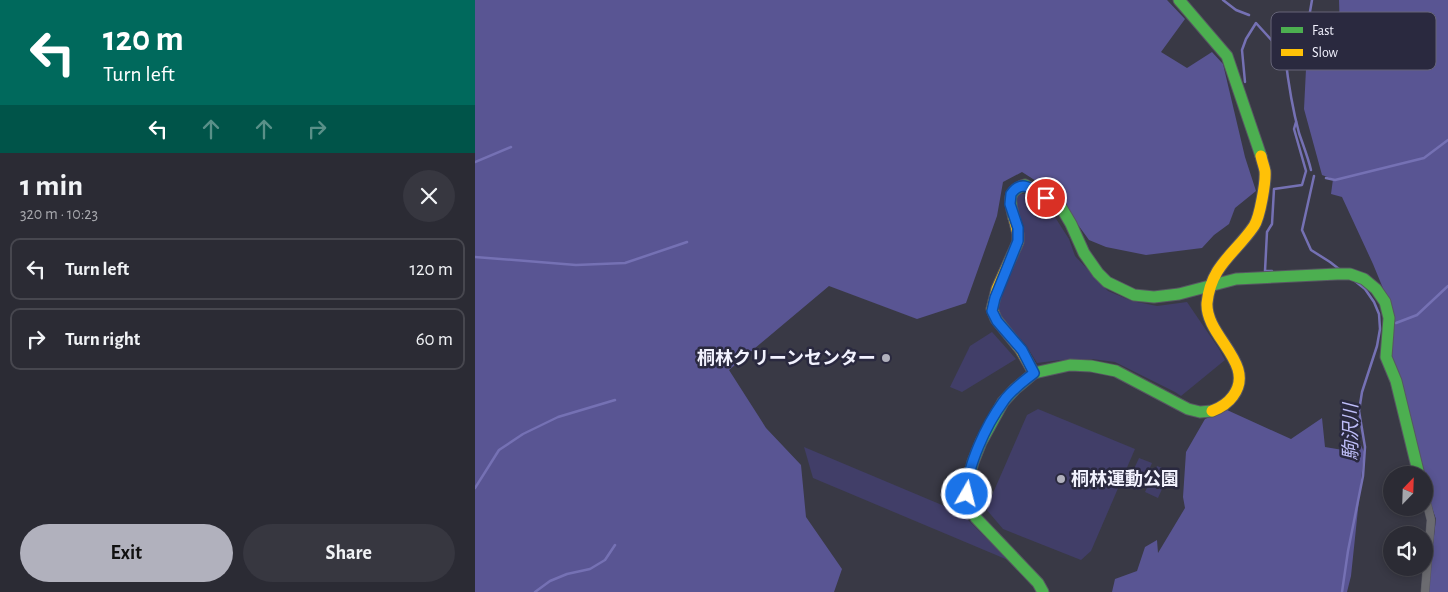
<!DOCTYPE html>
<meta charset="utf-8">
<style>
:root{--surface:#2b2b34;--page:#373740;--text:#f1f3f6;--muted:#a6a7ac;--line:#47474f;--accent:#b1b1bd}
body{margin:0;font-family:"Alegreya Sans","Noto Sans JP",sans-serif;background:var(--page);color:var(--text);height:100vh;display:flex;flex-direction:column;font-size:19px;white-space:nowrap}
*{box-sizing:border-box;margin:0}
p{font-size:16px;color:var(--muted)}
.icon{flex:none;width:28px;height:28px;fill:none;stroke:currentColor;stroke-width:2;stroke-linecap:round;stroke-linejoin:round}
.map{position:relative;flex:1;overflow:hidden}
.drawer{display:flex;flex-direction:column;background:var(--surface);width:475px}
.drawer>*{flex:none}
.banner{background:#00695c;color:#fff;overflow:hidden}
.needle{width:32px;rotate:23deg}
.tools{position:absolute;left:908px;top:466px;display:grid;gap:10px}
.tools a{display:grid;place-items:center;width:50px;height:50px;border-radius:50%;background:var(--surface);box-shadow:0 2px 8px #0003,0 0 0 1px var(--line);font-size:25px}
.pin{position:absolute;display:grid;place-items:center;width:42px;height:42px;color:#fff;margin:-21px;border:2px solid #fff;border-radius:50%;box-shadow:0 1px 5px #0007}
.me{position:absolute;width:55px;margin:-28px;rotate:8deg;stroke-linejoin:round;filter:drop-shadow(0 0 4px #0008)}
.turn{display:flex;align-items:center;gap:18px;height:105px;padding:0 20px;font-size:22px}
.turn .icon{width:65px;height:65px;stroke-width:2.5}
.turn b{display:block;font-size:35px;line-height:42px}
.lanes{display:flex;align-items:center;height:48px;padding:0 20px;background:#0003;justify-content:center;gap:25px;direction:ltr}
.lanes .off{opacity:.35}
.round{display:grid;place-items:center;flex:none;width:52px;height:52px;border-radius:26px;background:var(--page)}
.overview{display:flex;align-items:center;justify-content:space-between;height:85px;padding:0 20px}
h1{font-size:30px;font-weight:700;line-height:38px}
.button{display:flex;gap:10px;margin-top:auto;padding:10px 20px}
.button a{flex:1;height:58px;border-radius:30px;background:var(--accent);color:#111;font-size:20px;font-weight:700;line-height:58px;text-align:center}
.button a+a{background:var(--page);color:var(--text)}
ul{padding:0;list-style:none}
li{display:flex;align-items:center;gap:15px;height:62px;margin:0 10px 8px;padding:0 10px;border:2px solid var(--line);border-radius:10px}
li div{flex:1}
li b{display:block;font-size:19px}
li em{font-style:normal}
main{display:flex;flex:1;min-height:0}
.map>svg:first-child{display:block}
.green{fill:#413e68}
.forest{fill:#595593}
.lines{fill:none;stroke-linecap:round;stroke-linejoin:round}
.stream{stroke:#7571b4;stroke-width:2.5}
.street-casing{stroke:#575762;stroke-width:9}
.fast-casing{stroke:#575762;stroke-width:13}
.slow-casing{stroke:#575762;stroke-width:13}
.street{stroke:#6b6b70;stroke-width:8}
.fast{stroke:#4caf50;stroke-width:11}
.slow{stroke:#ffc107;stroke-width:11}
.route-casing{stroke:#114b97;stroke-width:12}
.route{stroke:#1a73e8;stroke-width:9}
.poi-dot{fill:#b1b1bd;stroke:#2a293f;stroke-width:2}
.labels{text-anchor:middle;stroke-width:5;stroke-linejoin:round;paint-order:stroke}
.poi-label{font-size:18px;font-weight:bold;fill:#f2f2fe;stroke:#2a293f;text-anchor:end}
.water-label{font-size:19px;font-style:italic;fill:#bebdf8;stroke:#2a293f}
.key{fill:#2a293f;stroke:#666578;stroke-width:1}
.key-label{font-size:14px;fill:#f2f2fe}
</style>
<main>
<section class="drawer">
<div class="banner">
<div class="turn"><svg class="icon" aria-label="left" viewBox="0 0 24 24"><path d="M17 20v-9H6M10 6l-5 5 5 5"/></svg><div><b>120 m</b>Turn left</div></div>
<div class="lanes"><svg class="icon" aria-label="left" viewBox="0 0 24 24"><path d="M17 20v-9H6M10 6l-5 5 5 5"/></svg><svg class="icon off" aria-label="ahead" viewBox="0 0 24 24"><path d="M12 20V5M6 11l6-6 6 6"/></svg><svg class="icon off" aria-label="ahead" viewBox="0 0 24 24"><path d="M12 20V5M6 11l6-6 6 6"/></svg><svg class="icon off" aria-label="right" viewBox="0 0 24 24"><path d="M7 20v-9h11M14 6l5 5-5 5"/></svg></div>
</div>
<div class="overview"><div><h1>1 min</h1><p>320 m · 10:23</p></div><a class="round"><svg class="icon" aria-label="close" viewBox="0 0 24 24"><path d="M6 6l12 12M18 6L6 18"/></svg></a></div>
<ul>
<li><svg class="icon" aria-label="left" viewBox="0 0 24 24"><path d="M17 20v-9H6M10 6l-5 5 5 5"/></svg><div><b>Turn left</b></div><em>120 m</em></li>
<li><svg class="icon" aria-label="right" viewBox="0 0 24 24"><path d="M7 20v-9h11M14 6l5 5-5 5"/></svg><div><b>Turn right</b></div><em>60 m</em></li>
</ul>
<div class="button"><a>Exit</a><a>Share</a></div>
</section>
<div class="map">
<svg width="973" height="592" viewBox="0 0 973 592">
<rect width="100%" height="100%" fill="#393945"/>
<g class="green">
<path d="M 546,194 L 552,194 L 578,214 L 594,239 L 600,256 L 633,291 L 657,301 L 682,306 L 712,302 L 744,349 L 750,360 L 706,396 L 700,392 L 640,362 L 617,359 L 585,360 L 562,363 L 551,345 L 523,315 L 522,304 L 533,274 L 542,259 L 549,243 L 549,227 L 540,203 L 541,198 Z"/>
<path d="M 517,332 L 541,359 L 487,392 L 475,387 L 495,346 Z"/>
<path d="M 563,409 L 660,449 L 616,551 L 606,560 L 528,529 L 511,509 L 552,415 Z"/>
<path d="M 329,447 L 486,513 L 533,560 L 338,478 Z"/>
<path d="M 664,458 L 677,463 L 665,490 L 652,484 Z"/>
<path d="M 682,466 L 695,471 L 683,498 L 670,492 Z"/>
</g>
<g class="forest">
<path d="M 0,0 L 692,0 L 710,19 L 686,52 L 712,68 L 737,52 L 748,64 L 770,157 L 781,191 L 760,208 L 754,224 L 739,235 L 727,248 L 671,255 L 631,247 L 614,240 L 580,193 L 547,172 L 528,182 L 522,216 L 491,303 L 442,319 L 354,286 L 254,370 L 291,428 L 326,465 L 331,517 L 367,569 L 359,592 L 0,592 Z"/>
<path d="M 864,0 L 973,0 L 973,592 L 953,592 L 956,561 L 961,519 L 956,505 L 956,495 L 950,473 L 944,466 L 916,356 L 919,315 L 898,264 L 867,197 L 856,194 L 858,179 L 847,175 L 829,109 L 831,69 L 866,67 Z"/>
<path d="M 752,410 L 816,439 L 847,418 L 850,447 L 868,450 L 885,443 L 889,452 L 876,576 L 872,592 L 637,592 L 640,579 L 662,571 L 670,547 L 682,540 L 683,553 L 710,508 L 708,497 L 711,452 L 730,419 Z"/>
</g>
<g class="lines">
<g class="stream">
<path d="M 748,0 L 761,10 L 774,15"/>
<path d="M 832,29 L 837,0"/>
<path d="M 823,39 L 810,55 C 813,81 817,107 824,133 C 828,145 833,157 836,170"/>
<path d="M 770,82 L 767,50 L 771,39 L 781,23 L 810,55"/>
<path d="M 0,162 L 36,147"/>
<path d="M 839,176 L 827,230 L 836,250 L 855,262 L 864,269"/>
<path d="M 851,178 L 860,180 L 949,158 L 973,140"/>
<path d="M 0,257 L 101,265 L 150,263 L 212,242"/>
<path d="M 797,271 L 790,271 L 792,232 L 797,224 L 799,189 L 827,185 L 831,171 L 819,129 L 821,122"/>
<path d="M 921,323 L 942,315 L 973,286"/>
<path d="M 0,488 L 24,450 L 48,434 L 83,417 L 140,400"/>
<path d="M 60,592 L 75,581 L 92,574 L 115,569 L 130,560 L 140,545"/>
<path d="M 867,592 L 873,551 L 888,476 L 890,447 L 884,411 L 887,392 L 902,346 L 905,329 L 904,314 L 899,302 L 890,289 L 880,281"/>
</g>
<g class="street-casing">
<path id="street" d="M 949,492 L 956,520 L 950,592"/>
</g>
<g class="fast-casing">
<g id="fast">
<path d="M 704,0 L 752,56 L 786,156"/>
<path d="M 539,218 C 535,202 531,191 550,185 L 586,207 L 596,224 L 609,253 L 623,273 L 632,282 L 659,295 L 679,297 L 704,294 L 761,279 L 862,274 L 875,274 L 889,279 L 901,289 L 910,302 L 914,318 L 911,357 L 921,381 L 944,475"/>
<path d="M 568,592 L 563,583 L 501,518 L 494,504 L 492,494 L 492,485 L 498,462 L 506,442 L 528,402 L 540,389 L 559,373 L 595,365 L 616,366 L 641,371 L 713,409 L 725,412 L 737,411"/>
</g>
</g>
<g class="slow-casing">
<g id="slow">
<path d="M 539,218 L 543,234 L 543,242 L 522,289 L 517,309 L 521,319 L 546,350 L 559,373"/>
<path d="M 737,411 C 745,408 753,403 758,396 C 782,364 730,336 732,303 C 736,265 760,254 779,226 C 785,217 791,181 790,171 C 789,166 787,161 786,156"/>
</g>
</g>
<use href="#street" class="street"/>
<use href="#fast" class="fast"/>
<use href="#slow" class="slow"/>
</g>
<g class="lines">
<g class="route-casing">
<path id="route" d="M 492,494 C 491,467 512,424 528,402 C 536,390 548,382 559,373 L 547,350 L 522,321 L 517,311 L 520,298 L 543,241 L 543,228 L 535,204 L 536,194 C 547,178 558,190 571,198"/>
</g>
<use href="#route" class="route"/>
</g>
<g class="poi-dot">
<circle cx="411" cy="358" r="5"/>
<circle cx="586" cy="479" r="5"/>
</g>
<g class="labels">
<g class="poi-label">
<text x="401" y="364">桐林クリーンセンター</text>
<text x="596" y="485" text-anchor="start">桐林運動公園</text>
</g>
<g class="water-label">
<text transform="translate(875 432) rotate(-90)" y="7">駒沢川</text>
</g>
</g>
<rect x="796" y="12" width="165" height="58" rx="8" class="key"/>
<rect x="806" y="27" width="22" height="6" fill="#4caf50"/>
<rect x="806" y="49" width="22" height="7" fill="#ffc107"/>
<g class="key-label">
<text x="837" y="35">Fast</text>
<text x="837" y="57">Slow</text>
</g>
</svg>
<div class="tools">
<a><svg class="needle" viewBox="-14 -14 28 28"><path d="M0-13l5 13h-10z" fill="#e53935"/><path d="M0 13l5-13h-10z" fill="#a6a7ac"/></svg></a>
<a><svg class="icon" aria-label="sound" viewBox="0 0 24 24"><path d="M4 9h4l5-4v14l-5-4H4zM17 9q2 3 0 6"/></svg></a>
</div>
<div class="pin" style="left:571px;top:198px;background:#d93025"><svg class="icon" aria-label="arrive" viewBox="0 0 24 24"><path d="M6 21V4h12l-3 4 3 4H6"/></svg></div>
<svg class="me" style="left:492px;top:494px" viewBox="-20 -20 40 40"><circle r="17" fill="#1a73e8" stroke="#fff" stroke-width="3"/><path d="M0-11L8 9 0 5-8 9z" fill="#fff"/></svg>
</div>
</main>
